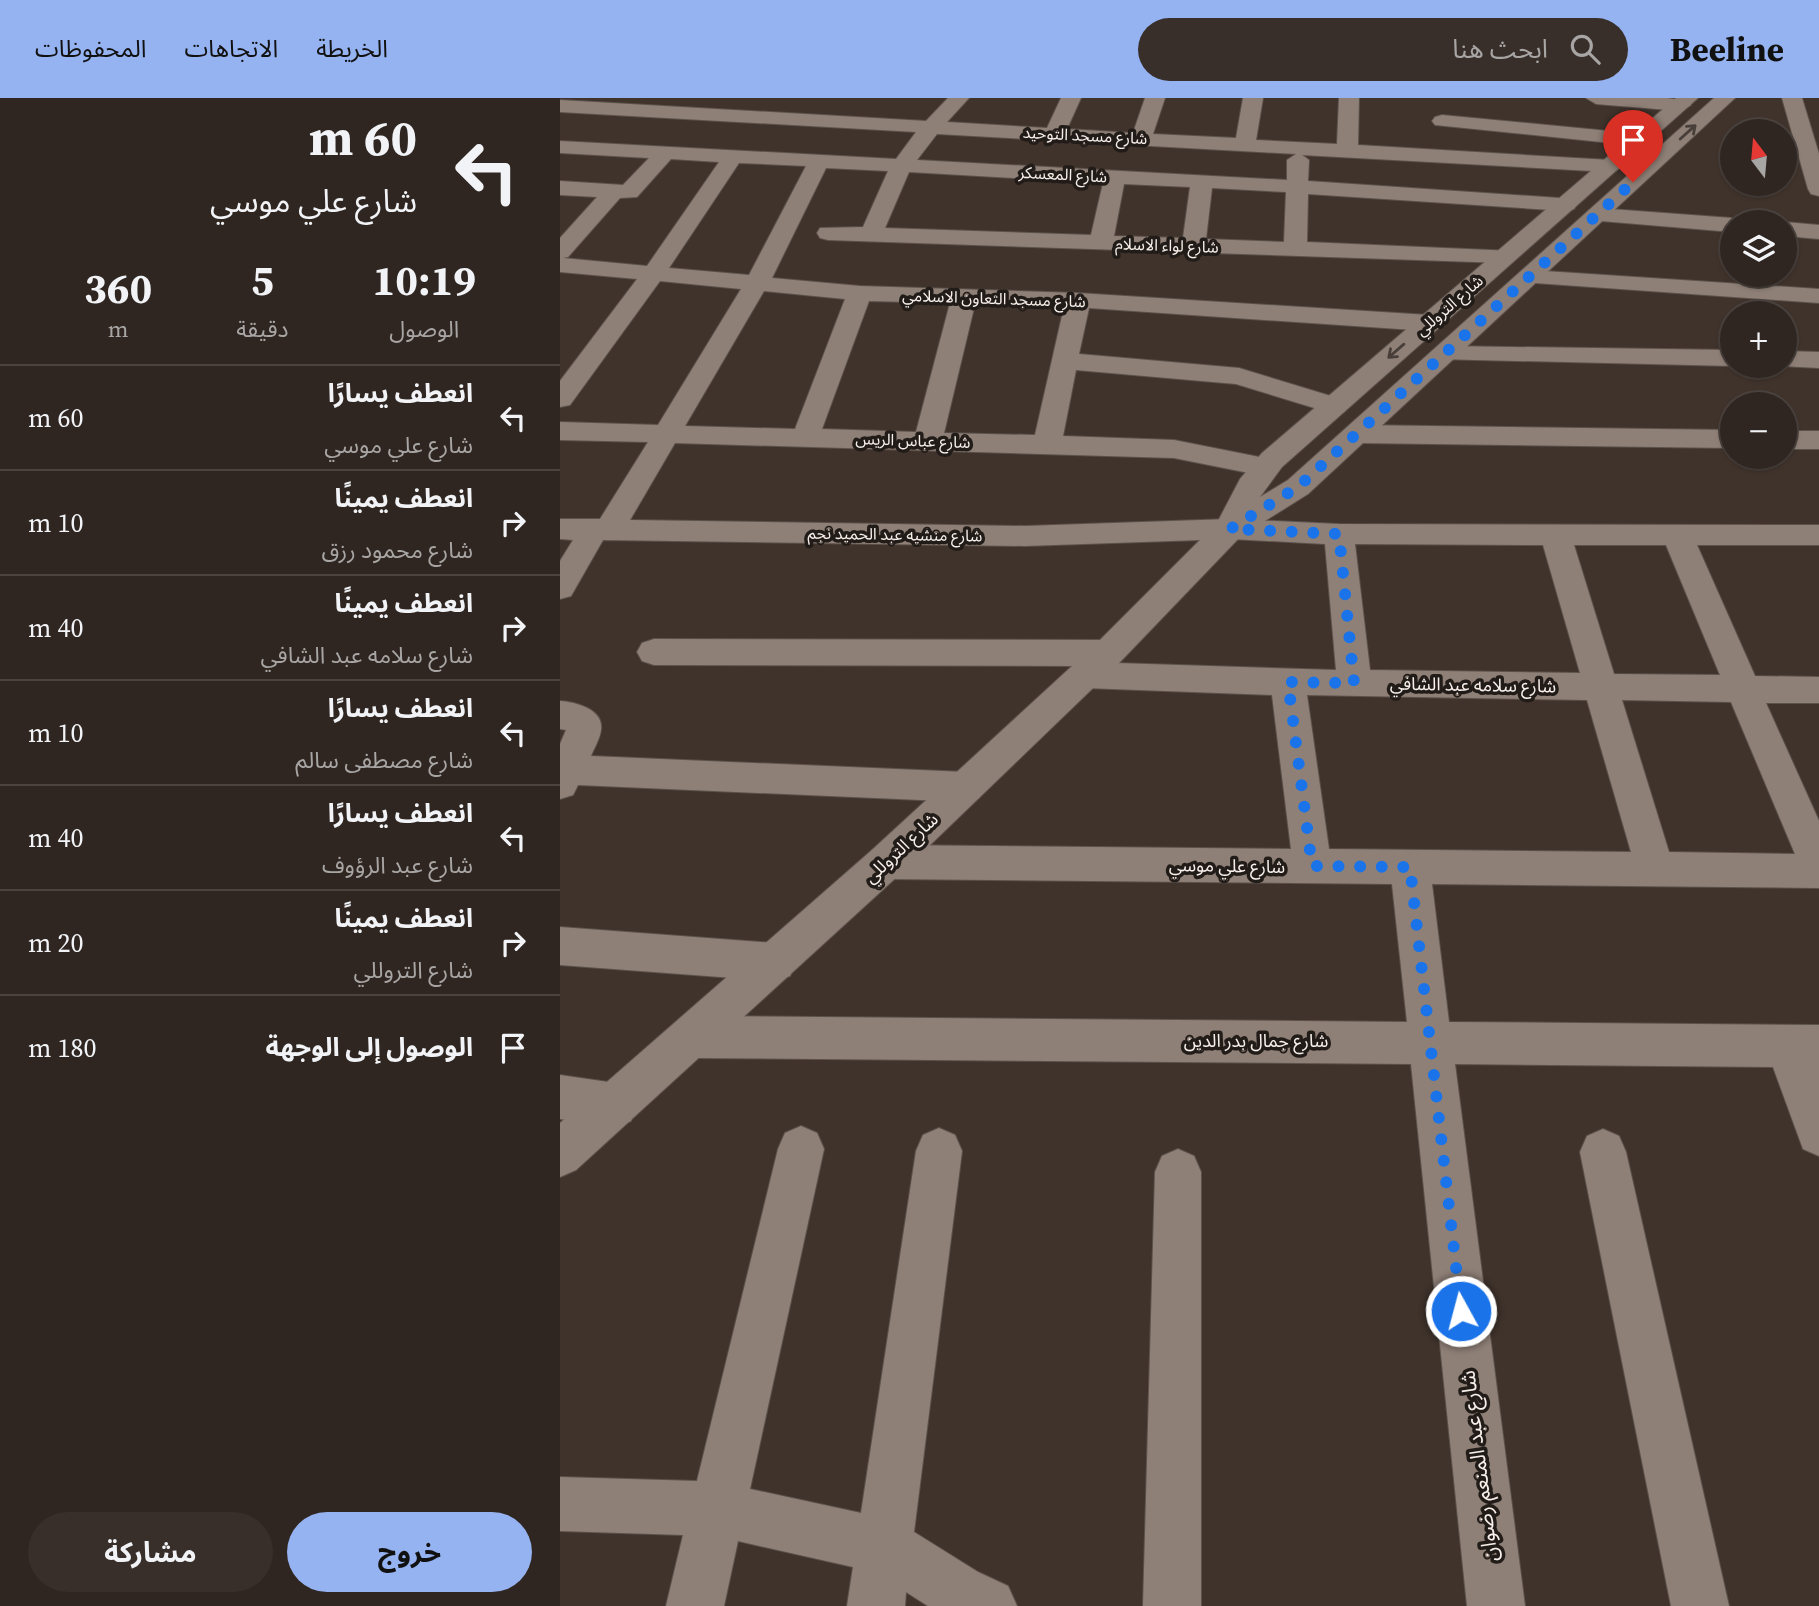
<!DOCTYPE html>
<html lang="ar">
<meta charset="utf-8">
<style>
:root{--surface:#302621;--page:#382e2a;--text:#f1f3f6;--muted:#a8a5a5;--line:#4b433f;--accent:#95b2f1}
body{margin:0;font-family:"Source Serif 4","Noto Sans Arabic",serif;background:var(--page);color:var(--text);direction:rtl;height:100vh;display:flex;flex-direction:column;font-size:26px;white-space:nowrap}
*{box-sizing:border-box;margin:0}
p{font-size:23px;color:var(--muted)}
.icon{flex:none;width:38px;height:38px;fill:none;stroke:currentColor;stroke-width:2;stroke-linecap:round;stroke-linejoin:round}
.map{position:relative;flex:1;overflow:hidden;direction:ltr}
.drawer{display:flex;flex-direction:column;background:var(--surface);width:560px}
.drawer>*{flex:none}
.guide{background:#302621;color:var(--text);overflow:hidden}
.needle{width:46px;rotate:344deg}
.buttons{position:absolute;left:1160px;top:21px;display:grid;gap:14px}
.buttons a{display:grid;place-items:center;width:77px;height:77px;border-radius:50%;background:var(--surface);box-shadow:0 2px 5px #0004,0 0 0 2px var(--line);font-size:35px}
.pin{position:absolute;display:grid;place-items:center;width:60px;height:60px;color:#fff;margin:-72px -30px;border-radius:50% 50% 50% 0;rotate:-45deg;box-shadow:0 0 7px #0007}
.pin .icon{rotate:45deg}
.me{position:absolute;width:77px;margin:-38px;rotate:353deg;stroke-linejoin:round;filter:drop-shadow(0 0 5px #0008)}
.turn{display:flex;align-items:center;gap:24px;height:147px;padding:0 28px;font-size:32px}
.turn .icon{width:91px;height:91px;stroke-width:2.5}
.turn b{display:block;font-size:49px;line-height:60px}
.eta{display:flex;justify-content:space-evenly;align-items:center;height:119px;text-align:center}
.eta b{font-size:42px;font-weight:700;line-height:49px}
.button{display:flex;gap:14px;margin-top:auto;padding:14px 28px}
.button a{flex:1;height:80px;border-radius:42px;background:var(--accent);color:#111;font-size:28px;font-weight:700;line-height:80px;text-align:center}
.button a+a{background:var(--page);color:var(--text)}
ul{padding:0;list-style:none}
li{display:flex;align-items:center;gap:21px;height:105px;padding:0 28px;border-top:2px solid var(--line)}
li div{flex:1}
li b{display:block;font-size:26px}
li em{font-style:normal}
header{display:flex;align-items:center;gap:42px;box-sizing:border-box;height:98px;padding:0 35px;background:var(--accent);color:#111}
header strong{font-size:33px}
nav{display:flex;gap:38px;margin-inline-start:auto;font-size:24px}
.search{width:490px;height:63px;background:var(--page);display:flex;align-items:center;gap:18px;box-sizing:border-box;padding:0 24px;border-radius:38px;color:var(--muted);font-size:26px}
main{display:flex;flex:1;min-height:0}
.map>svg:first-child{display:block}
.lines{fill:none;stroke-linecap:round;stroke-linejoin:round}
.minor-casing{stroke:#5c524c;stroke-width:2}
.tertiary-casing{stroke:#5c524c;stroke-width:2}
.minor{fill:#8f8077;fill-rule:evenodd}
.tertiary{fill:#8f8077;fill-rule:evenodd}
.oneway{stroke:#483f3a}
.route{stroke:#1a73e8;stroke-width:12;stroke-dasharray:0 21.6}
.labels{text-anchor:middle;stroke-width:7;stroke-linejoin:round;paint-order:stroke}
.far-street-label{font-size:16px;fill:#f7efea;stroke:#221c19}
.street-label{font-size:18px;fill:#f7efea;stroke:#221c19}
.near-street-label{font-size:21px;fill:#f7efea;stroke:#221c19}
</style>
<header>
<strong>Beeline</strong>
<div class="search"><svg class="icon" aria-label="search" viewBox="0 0 24 24"><circle cx="10" cy="10" r="6"/><path d="M15 15l6 6"/></svg>ابحث هنا</div>
<nav><a>الخريطة</a><a>الاتجاهات</a><a>المحفوظات</a></nav>
</header>
<main>
<div class="map">
<svg width="1259" height="1508" viewBox="0 0 1259 1508">
<rect width="100%" height="100%" fill="#40332c"/>
<g class="lines">
<g class="minor-casing">
<g id="minor">
<path d="M 388,0 L 409,0 L 387,24 L 487,30 L 501,0 L 521,0 L 507,31 L 573,35 L 585,0 L 605,0 L 593,36 L 676,40 L 683,0 L 703,0 L 696,42 L 777,46 L 779,0 L 799,0 L 798,47 L 1050,62 L 1057,64 L 1061,68 L 1057,72 L 1050,74 L 742,57 L 749,62 L 748,83 L 1014,101 L 1017,106 L 1014,111 L 1006,113 L 748,96 L 747,144 L 953,153 L 957,158 L 953,163 L 945,165 L 268,142 L 260,140 L 257,135 L 260,130 L 303,129 L 328,73 L 266,70 L 212,180 L 300,188 L 518,195 L 869,217 L 878,220 L 882,225 L 878,230 L 869,233 L 529,210 L 519,256 L 679,270 L 784,302 L 788,308 L 784,314 L 774,316 L 676,286 L 516,272 L 503,338 L 614,342 L 714,362 L 718,369 L 714,376 L 704,378 L 614,360 L 115,345 L 70,422 L 465,428 L 670,421 L 779,426 L 1259,427 L 1259,447 L 1137,447 L 1195,578 L 1259,579 L 1259,605 L 1206,605 L 1259,723 L 1259,790 L 872,786 L 889,924 L 1259,927 L 1259,1058 L 1243,1051 L 1213,969 L 895,966 L 965,1508 L 907,1508 L 851,966 L 133,960 L 118,954 L 111,939 L 118,924 L 133,918 L 847,924 L 832,786 L 326,781 L 312,776 L 307,764 L 312,752 L 326,747 L 731,751 L 712,597 L 525,590 L 513,586 L 508,577 L 514,568 L 94,567 L 82,563 L 77,554 L 82,545 L 94,541 L 548,542 L 560,546 L 565,555 L 556,565 L 776,572 L 765,446 L 670,441 L 465,448 L 43,442 L 11,498 L 0,501 L 0,463 L 13,442 L 0,441 L 0,421 L 40,421 L 88,344 L 0,342 L 0,324 L 98,327 L 181,191 L 100,183 L 10,307 L 0,309 L 0,283 L 77,181 L 0,174 L 0,140 L 37,99 L 0,97 L 0,83 L 63,87 L 89,60 L 0,55 L 0,43 L 336,61 L 356,34 L 0,14 L 0,2 L 366,23 ZM 377,36 L 736,56 L 727,62 L 727,82 L 357,62 ZM 111,61 L 159,64 L 87,168 L 3,160 L 8,159 L 60,100 L 77,99 ZM 179,65 L 246,68 L 189,177 L 109,170 ZM 349,74 L 543,85 L 531,137 L 325,130 ZM 564,86 L 630,89 L 623,140 L 554,138 ZM 652,90 L 726,94 L 724,144 L 646,141 ZM 204,193 L 285,201 L 235,331 L 125,328 ZM 309,203 L 390,205 L 356,334 L 262,331 ZM 415,206 L 504,209 L 475,337 L 384,335 ZM 795,446 L 983,447 L 1020,575 L 810,572 ZM 1014,447 L 1106,447 L 1160,577 L 1054,576 ZM 747,597 L 1027,602 L 1071,754 L 769,751 ZM 1062,602 L 1171,604 L 1235,756 L 1109,754 Z"/>
<path d="M 1026,0 L 1107,0 L 1128,3 L 1131,7 L 1121,13 L 1036,6 Z"/>
<path d="M 1222,0 L 1242,0 L 1259,56 L 1259,98 L 1251,96 L 1248,91 Z"/>
<path d="M 882,17 L 1080,36 L 1087,38 L 1090,42 L 1087,46 L 1080,48 L 875,27 L 872,23 L 875,19 Z"/>
<path d="M 1037,110 L 1172,120 L 1181,124 L 1172,124 L 1172,134 L 1029,122 L 1026,117 L 1029,112 Z"/>
<path d="M 1225,124 L 1259,127 L 1259,141 L 1225,138 Z"/>
<path d="M 969,172 L 1259,191 L 1259,205 L 961,184 L 957,179 L 961,174 Z"/>
<path d="M 885,248 L 1172,252 L 1172,268 L 876,261 L 872,256 L 876,251 Z"/>
<path d="M 1225,253 L 1259,254 L 1259,270 L 1221,268 L 1225,268 Z"/>
<path d="M 797,327 L 1172,332 L 1172,350 L 797,345 L 787,342 L 783,336 L 787,330 Z"/>
<rect x="1225" y="333" width="34" height="18"/>
<path d="M 0,603 C 15,604 44,611 41,632 C 40,641 34,650 31,658 L 406,674 L 419,678 L 424,689 L 419,700 L 406,704 L 18,687 L 13,697 L 0,701 L 0,646 L 6,632 L 0,631 Z"/>
<path d="M 0,829 L 215,845 L 230,850 L 236,864 L 230,878 L 215,883 L 0,867 Z"/>
<path d="M 0,977 L 55,985 L 71,991 L 77,1007 L 71,1023 L 55,1029 L 0,1021 Z"/>
<path d="M 241,1028 L 257,1035 L 264,1051 L 190,1391 L 301,1415 L 356,1053 L 363,1037 L 379,1030 L 395,1037 L 402,1053 L 354,1434 L 418,1474 L 448,1488 L 457,1508 L 368,1508 L 346,1494 L 345,1508 L 287,1508 L 293,1469 L 178,1443 L 164,1508 L 106,1508 L 123,1437 L 0,1433 L 0,1379 L 137,1383 L 218,1051 L 225,1035 Z"/>
<path d="M 1043,1031 L 1059,1038 L 1066,1054 L 1169,1508 L 1111,1508 L 1020,1054 L 1027,1038 Z"/>
<path d="M 618,1051 L 634,1058 L 641,1074 L 641,1508 L 583,1508 L 595,1074 L 602,1058 Z"/>
</g>
</g>
<g class="tertiary-casing">
<path id="tertiary" d="M 1116,0 L 1138,0 L 722,369 L 700,399 L 728,382 L 1154,0 L 1175,0 L 748,396 L 681,438 L 560,564 L 340,776 L 16,1072 L 0,1079 L 0,1025 L 312,752 L 536,546 L 657,425 L 680,381 L 702,355 Z"/>
</g>
<use href="#minor" class="minor"/>
<use href="#tertiary" class="tertiary"/>
</g>
<defs><path id="oneway-shaft" d="M-6 0H5M1.5-3L5.5 0L1.5 3" fill="none" stroke-width="1.6" stroke-linecap="round" stroke-linejoin="round" transform="scale(1.75)"/></defs>
<g class="oneway">
<use href="#oneway-shaft" transform="translate(1128 34) rotate(-42)"/>
<use href="#oneway-shaft" transform="translate(836 253) rotate(139)"/>
</g>
<g class="lines">
<path class="route" d="M 901,1213 L 850,769 L 752,768 L 728,584 L 794,585 L 779,436 L 670,431 L 738,389 L 1073,84"/>
</g>
<g class="labels">
<g class="far-street-label">
<text transform="translate(525 37) rotate(3)" y="6">شارع مسجد التوحيد</text>
<text transform="translate(503 76) rotate(3)" y="6">شارع المعسكر</text>
<text transform="translate(607 147) rotate(2)" y="6">شارع لواء الاسلام</text>
<text transform="translate(434 200) rotate(2)" y="6">شارع مسجد التعاون الاسلامي</text>
<text transform="translate(889 207) rotate(-41)" y="6">شارع التروللي</text>
<text transform="translate(353 342) rotate(2)" y="6">شارع عباس الريس</text>
<text transform="translate(335 436) rotate(1)" y="6">شارع منشيه عبد الحميد نجم</text>
</g>
<g class="street-label">
<text transform="translate(913 587) rotate(1)" y="6">شارع سلامه عبد الشافي</text>
<text transform="translate(341 750) rotate(-43)" y="6">شارع التروللي</text>
<text transform="translate(667 768) rotate(1)" y="6">شارع علي موسي</text>
<text x="696" y="949">شارع جمال بدر الدين</text>
</g>
<g class="near-street-label">
<text transform="translate(919 1368) rotate(-97)" y="7">شارع عبد المنعم رضوان</text>
</g>
</g>
</svg>
<div class="buttons">
<a><svg class="needle" viewBox="-14 -14 28 28"><path d="M0-13l5 13h-10z" fill="#e53935"/><path d="M0 13l5-13h-10z" fill="#a8a5a5"/></svg></a>
<a><svg class="icon" aria-label="layers" viewBox="0 0 24 24"><path d="M12 4l9 5-9 5-9-5zM3 14l9 5 9-5"/></svg></a>
<a>+</a>
<a>−</a>
</div>
<div class="pin" style="left:1073px;top:84px;background:#d93025"><svg class="icon" aria-label="arrive" viewBox="0 0 24 24"><path d="M6 21V4h12l-3 4 3 4H6"/></svg></div>
<svg class="me" style="left:901px;top:1213px" viewBox="-20 -20 40 40"><circle r="17" fill="#1a73e8" stroke="#fff" stroke-width="3"/><path d="M0-11L8 9 0 5-8 9z" fill="#fff"/></svg>
</div>
<section class="drawer">
<div class="guide">
<div class="turn"><svg class="icon" aria-label="left" viewBox="0 0 24 24"><path d="M17 20v-9H6M10 6l-5 5 5 5"/></svg><div><b>60 m</b>شارع علي موسي</div></div>
</div>
<div class="eta">
<div><b>10:19</b><p>الوصول</p></div>
<div><b>5</b><p>دقيقة</p></div>
<div><b>360</b><p>m</p></div>
</div>
<ul>
<li><svg class="icon" aria-label="left" viewBox="0 0 24 24"><path d="M17 20v-9H6M10 6l-5 5 5 5"/></svg><div><b>انعطف يسارًا</b><p>شارع علي موسي</p></div><em>60 m</em></li>
<li><svg class="icon" aria-label="right" viewBox="0 0 24 24"><path d="M7 20v-9h11M14 6l5 5-5 5"/></svg><div><b>انعطف يمينًا</b><p>شارع محمود رزق</p></div><em>10 m</em></li>
<li><svg class="icon" aria-label="right" viewBox="0 0 24 24"><path d="M7 20v-9h11M14 6l5 5-5 5"/></svg><div><b>انعطف يمينًا</b><p>شارع سلامه عبد الشافي</p></div><em>40 m</em></li>
<li><svg class="icon" aria-label="left" viewBox="0 0 24 24"><path d="M17 20v-9H6M10 6l-5 5 5 5"/></svg><div><b>انعطف يسارًا</b><p>شارع مصطفى سالم</p></div><em>10 m</em></li>
<li><svg class="icon" aria-label="left" viewBox="0 0 24 24"><path d="M17 20v-9H6M10 6l-5 5 5 5"/></svg><div><b>انعطف يسارًا</b><p>شارع عبد الرؤوف</p></div><em>40 m</em></li>
<li><svg class="icon" aria-label="right" viewBox="0 0 24 24"><path d="M7 20v-9h11M14 6l5 5-5 5"/></svg><div><b>انعطف يمينًا</b><p>شارع التروللي</p></div><em>20 m</em></li>
<li><svg class="icon" aria-label="arrive" viewBox="0 0 24 24"><path d="M6 21V4h12l-3 4 3 4H6"/></svg><div><b>الوصول إلى الوجهة</b></div><em>180 m</em></li>
</ul>
<div class="button"><a>خروج</a><a>مشاركة</a></div>
</section>
</main>
